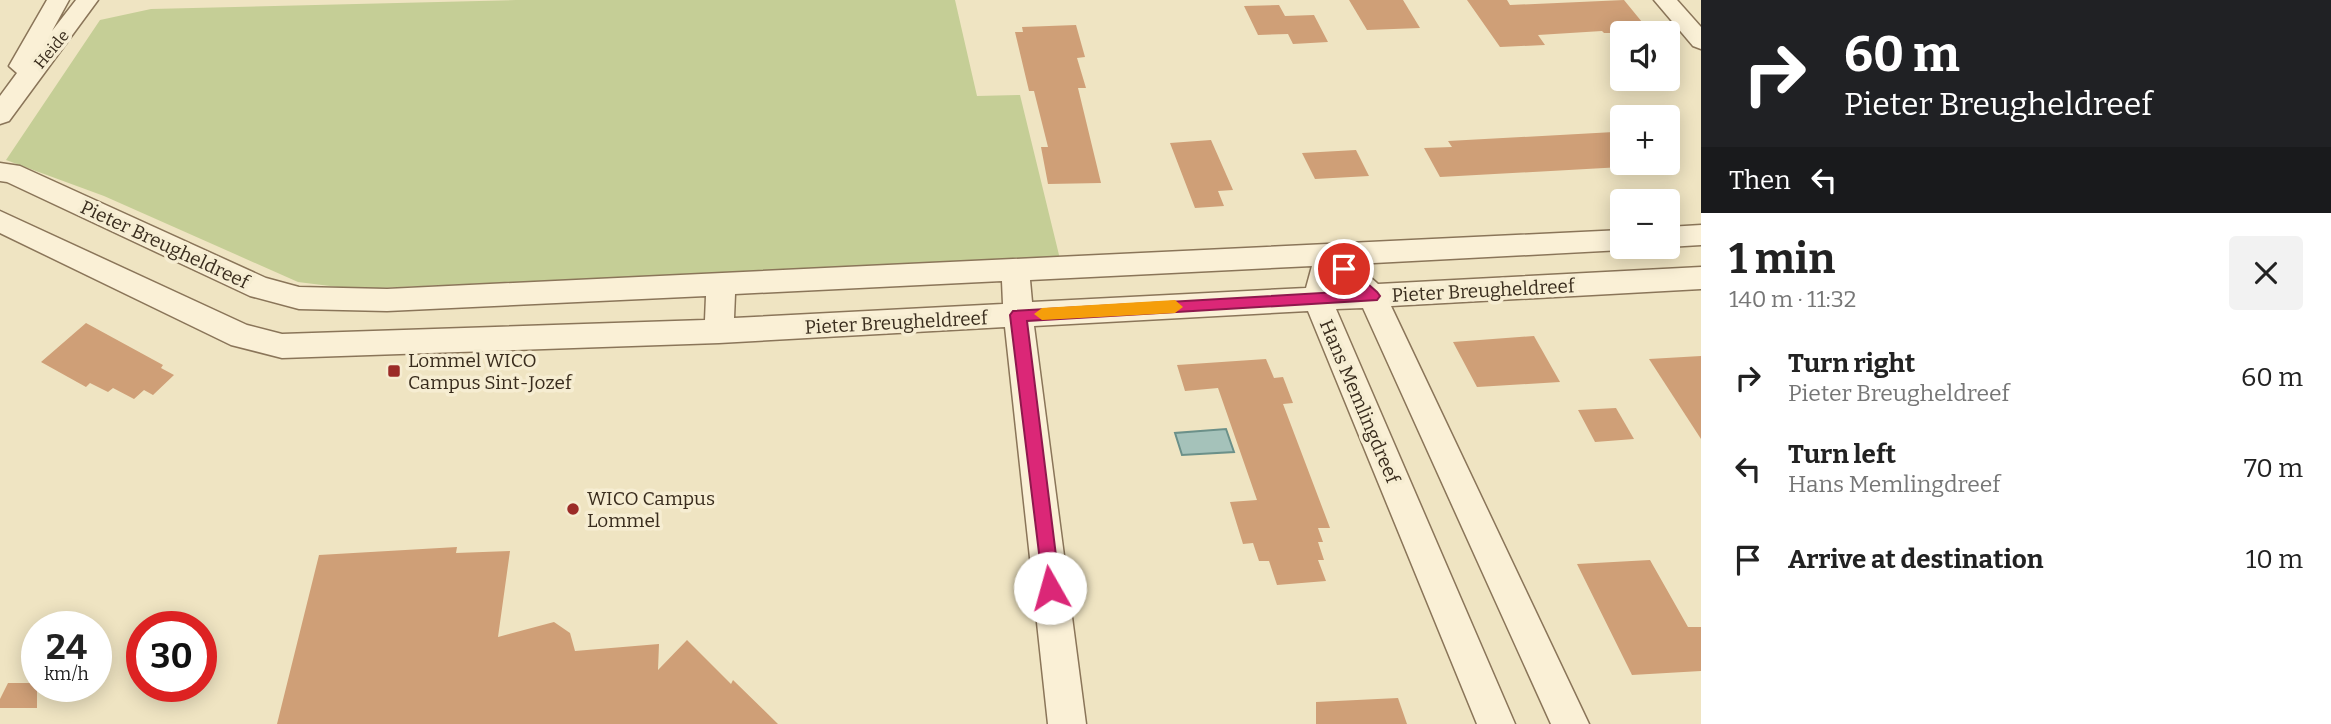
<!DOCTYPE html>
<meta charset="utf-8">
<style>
:root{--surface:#fff;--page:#f2f2f2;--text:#222;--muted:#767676}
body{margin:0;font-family:Bitter,serif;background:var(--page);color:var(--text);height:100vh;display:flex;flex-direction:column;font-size:26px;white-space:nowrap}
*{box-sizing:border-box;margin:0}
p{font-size:23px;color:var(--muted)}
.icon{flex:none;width:38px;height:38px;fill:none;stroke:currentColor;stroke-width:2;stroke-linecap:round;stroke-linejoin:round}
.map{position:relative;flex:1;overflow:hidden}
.panel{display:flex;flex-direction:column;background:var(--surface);width:630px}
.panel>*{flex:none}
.guide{background:#202124;color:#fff;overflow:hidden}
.tools{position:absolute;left:1610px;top:21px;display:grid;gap:14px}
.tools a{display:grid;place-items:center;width:70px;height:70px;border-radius:7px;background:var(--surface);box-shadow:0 4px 18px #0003;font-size:35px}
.speed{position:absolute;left:21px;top:611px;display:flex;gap:14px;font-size:35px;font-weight:700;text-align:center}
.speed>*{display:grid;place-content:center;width:91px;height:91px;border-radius:50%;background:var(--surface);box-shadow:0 4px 18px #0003;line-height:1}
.speed small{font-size:18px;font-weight:400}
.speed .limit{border:10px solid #d22;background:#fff;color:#111}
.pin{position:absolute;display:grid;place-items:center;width:60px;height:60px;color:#fff;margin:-30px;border:4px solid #fff;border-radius:50%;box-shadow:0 2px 7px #0007}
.me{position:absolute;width:77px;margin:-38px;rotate:353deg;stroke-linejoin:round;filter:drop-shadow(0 0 5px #0008)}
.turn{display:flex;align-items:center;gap:24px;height:147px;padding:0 28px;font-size:32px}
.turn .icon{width:91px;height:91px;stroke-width:2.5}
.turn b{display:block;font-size:49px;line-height:60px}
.then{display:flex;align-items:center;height:66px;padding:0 28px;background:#0003;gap:14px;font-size:26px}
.round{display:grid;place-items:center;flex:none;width:74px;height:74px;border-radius:7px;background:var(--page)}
.summary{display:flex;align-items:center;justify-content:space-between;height:119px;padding:0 28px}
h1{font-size:42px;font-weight:700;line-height:52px}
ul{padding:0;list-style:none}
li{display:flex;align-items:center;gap:21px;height:91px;padding:0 28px}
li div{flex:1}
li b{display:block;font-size:26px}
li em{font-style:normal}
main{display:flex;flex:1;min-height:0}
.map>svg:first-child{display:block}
.green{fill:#c5ce96}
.water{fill:#a5c2ba;stroke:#6b9089;stroke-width:2}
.building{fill:#cf9f77}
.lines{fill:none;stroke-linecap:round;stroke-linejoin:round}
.minor-casing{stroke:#8a7559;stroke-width:3}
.minor{fill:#faf0d6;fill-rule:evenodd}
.route{fill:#db2777;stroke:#8e194d;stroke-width:2}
.slow{fill:#f59e0b}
.poi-dot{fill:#9b2b27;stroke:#f6edd2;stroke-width:2.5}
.labels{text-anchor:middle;stroke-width:7;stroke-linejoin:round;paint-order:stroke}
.far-street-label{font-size:16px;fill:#392c1d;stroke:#f6edd2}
.street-label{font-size:19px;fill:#392c1d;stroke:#f6edd2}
.poi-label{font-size:19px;fill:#392c1d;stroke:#f6edd2;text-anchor:start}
</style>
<main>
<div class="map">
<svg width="1701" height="724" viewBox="0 0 1701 724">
<rect width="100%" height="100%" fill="#efe4c2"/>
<path class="green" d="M 516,0 L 955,0 L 977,96 L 1020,95 L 1060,259 L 354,289 L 298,282 L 104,196 L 6,160 L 100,20 L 151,9 Z"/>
<path class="water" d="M 1226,429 L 1234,452 L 1182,455 L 1175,433 Z"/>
<g class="building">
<path d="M 1349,0 L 1403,0 L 1420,28 L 1367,30 Z"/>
<path d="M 1467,0 L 1507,0 L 1510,5 L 1624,0 L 1651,33 L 1604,33 L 1602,31 L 1538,35 L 1545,45 L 1500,47 Z"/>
<path d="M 1279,5 L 1285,16 L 1314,15 L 1328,42 L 1293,44 L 1288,34 L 1258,35 L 1244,6 Z"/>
<path d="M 1076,25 L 1085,57 L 1077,58 L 1086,88 L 1078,88 L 1101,183 L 1048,184 L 1041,147 L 1048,147 L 1034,91 L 1029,91 L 1015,32 L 1023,32 L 1022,27 Z"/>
<path d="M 1614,132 L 1622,143 L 1622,167 L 1440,177 L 1424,148 L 1452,147 L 1448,141 Z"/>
<path d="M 1211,140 L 1233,190 L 1218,191 L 1224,206 L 1195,208 L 1170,143 Z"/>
<path d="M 1356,150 L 1369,176 L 1315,179 L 1302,153 Z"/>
<path d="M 86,323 L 163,365 L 161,368 L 174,375 L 153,395 L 144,390 L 134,399 L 113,388 L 108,392 L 90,383 L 86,387 L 41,362 Z"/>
<path d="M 1534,336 L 1560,382 L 1477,387 L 1453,342 Z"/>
<path d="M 1701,356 L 1701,439 L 1649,359 Z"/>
<path d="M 1266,359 L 1274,378 L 1283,377 L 1293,403 L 1283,404 L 1330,528 L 1318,528 L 1323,542 L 1318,542 L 1324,560 L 1318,560 L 1326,581 L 1277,585 L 1269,561 L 1259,561 L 1253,543 L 1243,544 L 1230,502 L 1257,500 L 1218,388 L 1185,391 L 1177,365 Z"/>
<path d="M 1616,408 L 1634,439 L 1595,442 L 1578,410 Z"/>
<path d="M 457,547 L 456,553 L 510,551 L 498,637 L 554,622 L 570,633 L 575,651 L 659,644 L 658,670 L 687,640 L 731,684 L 733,680 L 778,724 L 277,724 L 319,555 Z"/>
<path d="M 1650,560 L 1688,627 L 1701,627 L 1701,671 L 1632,675 L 1577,564 Z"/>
<path d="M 8,683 L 37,683 L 37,708 L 0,708 L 0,699 Z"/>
<path d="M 1398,698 L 1407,724 L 1316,724 L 1316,702 Z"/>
</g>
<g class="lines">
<g class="minor-casing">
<g id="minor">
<path d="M 47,0 L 69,0 L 52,31 L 76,0 L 98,0 L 9,121 L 0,124 L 0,96 L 17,73 L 9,66 Z"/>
<path d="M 1654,0 L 1677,0 L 1701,27 L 1701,49 L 1693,46 Z"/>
<path d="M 0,163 L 20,166 L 266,278 L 299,287 L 387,289 L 1622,230 L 1622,247 L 1632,247 L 1622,250 L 1355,264 L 1378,284 L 1701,267 L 1701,289 L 1391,306 L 1589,724 L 1551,724 L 1363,308 L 1336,309 L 1515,724 L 1477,724 L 1308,311 L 1034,326 L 1086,724 L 1048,724 L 1005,327 L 719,343 L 282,358 L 231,345 L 0,233 L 0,211 L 247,325 L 282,334 L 705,320 L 706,296 L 387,311 L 299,309 L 250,296 L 7,182 L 0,181 ZM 1312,266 L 1306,288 L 1032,302 L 1030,280 ZM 1336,280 L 1343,286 L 1335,286 ZM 1002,281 L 1003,304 L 734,318 L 735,294 Z"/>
<path d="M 1701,225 L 1701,245 L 1668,247 L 1666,247 L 1668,227 Z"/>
</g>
</g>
<use href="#minor" class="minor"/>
</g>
<path class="route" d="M 1344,263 L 1377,292 L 1380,296 L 1377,300 L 1027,321 L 1060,588 L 1057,594 L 1050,597 L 1044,594 L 1010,315 L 1013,311 L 1357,291 L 1336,269 Z"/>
<path class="slow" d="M 1175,300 L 1183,307 L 1175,313 L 1042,320 L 1034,314 L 1042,308 Z"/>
<g class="poi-dot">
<rect x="387" y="364" width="14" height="14" rx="3.5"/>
<circle cx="573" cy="509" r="7"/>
</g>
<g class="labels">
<g class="far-street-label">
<text transform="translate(51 49) rotate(-50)" y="6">Heide</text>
</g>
<g class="street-label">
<text transform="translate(165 244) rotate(25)" y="7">Pieter Breugheldreef</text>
<text transform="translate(1483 290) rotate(-3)" y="7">Pieter Breugheldreef</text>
<text transform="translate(896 322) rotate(-3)" y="7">Pieter Breugheldreef</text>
<text transform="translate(1360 401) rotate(67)" y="7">Hans Memlingdreef</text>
</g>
<g class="poi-label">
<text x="408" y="367">Lommel WICO<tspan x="408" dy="22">Campus Sint-Jozef</tspan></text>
<text x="587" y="505">WICO Campus<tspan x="587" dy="22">Lommel</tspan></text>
</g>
</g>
</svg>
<div class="tools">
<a><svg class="icon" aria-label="sound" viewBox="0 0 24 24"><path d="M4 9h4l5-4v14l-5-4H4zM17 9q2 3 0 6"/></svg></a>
<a>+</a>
<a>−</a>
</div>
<div class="speed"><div>24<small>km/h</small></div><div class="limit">30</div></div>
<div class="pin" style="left:1344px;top:269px;background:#d93025"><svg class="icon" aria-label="arrive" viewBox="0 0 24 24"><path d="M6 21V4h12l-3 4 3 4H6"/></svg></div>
<svg class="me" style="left:1050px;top:588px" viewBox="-20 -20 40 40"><circle r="19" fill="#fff"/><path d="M0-13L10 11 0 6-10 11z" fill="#db2777"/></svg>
</div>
<section class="panel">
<div class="guide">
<div class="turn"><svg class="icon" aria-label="right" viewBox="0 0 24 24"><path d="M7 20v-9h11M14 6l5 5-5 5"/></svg><div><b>60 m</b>Pieter Breugheldreef</div></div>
<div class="then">Then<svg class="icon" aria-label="left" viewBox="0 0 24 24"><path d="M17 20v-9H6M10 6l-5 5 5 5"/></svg></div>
</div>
<div class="summary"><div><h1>1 min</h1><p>140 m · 11:32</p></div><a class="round"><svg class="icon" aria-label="close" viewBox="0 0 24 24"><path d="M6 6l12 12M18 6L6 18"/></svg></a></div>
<ul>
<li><svg class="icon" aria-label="right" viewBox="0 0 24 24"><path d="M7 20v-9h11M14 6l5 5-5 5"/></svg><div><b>Turn right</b><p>Pieter Breugheldreef</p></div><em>60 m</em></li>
<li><svg class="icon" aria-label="left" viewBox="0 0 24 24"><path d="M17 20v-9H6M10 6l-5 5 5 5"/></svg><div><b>Turn left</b><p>Hans Memlingdreef</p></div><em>70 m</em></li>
<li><svg class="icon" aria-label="arrive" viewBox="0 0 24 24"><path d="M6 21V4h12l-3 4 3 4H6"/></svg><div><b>Arrive at destination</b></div><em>10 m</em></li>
</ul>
</section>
</main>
